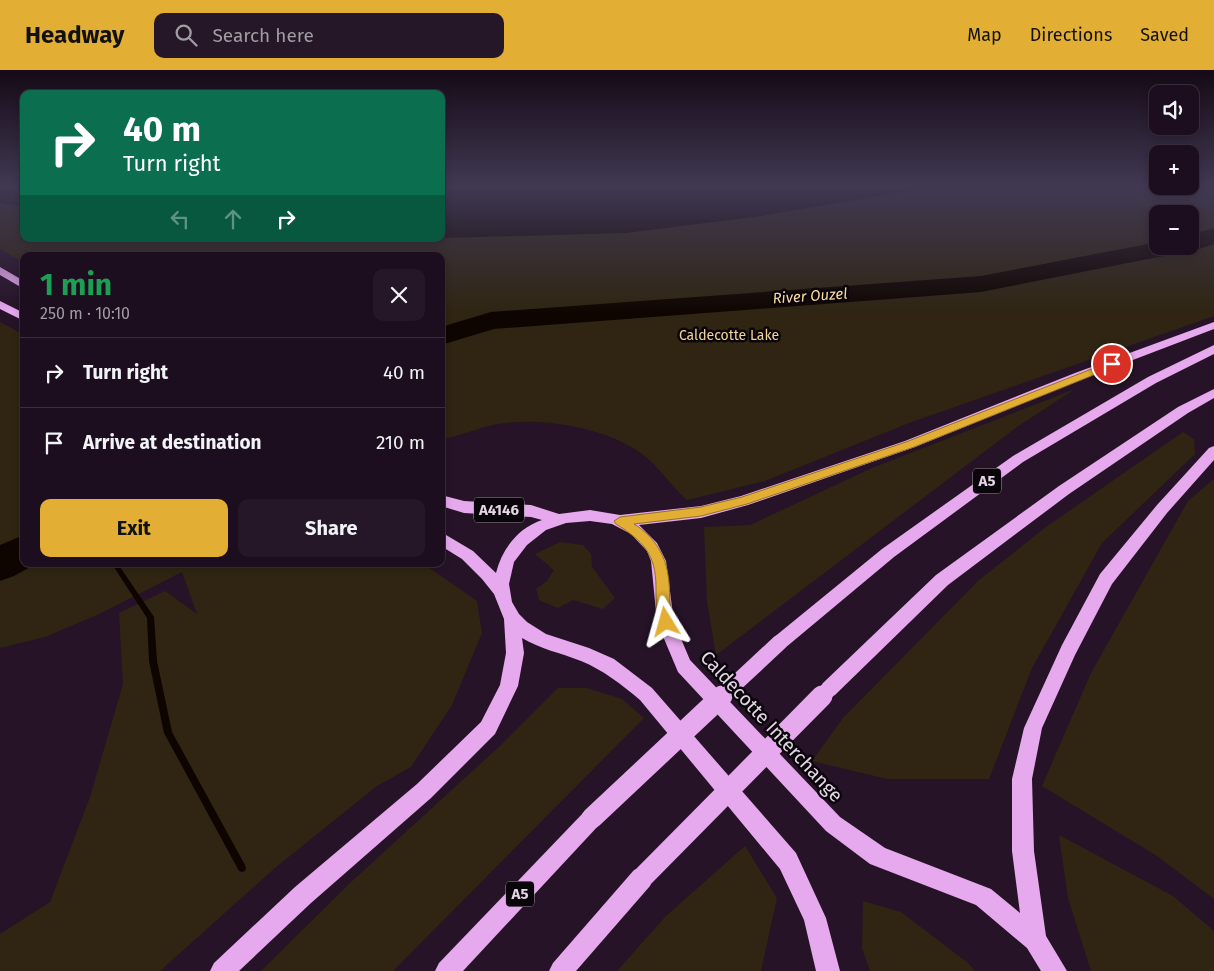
<!DOCTYPE html>
<meta charset="utf-8">
<style>
:root{--surface:#1c0e1e;--page:#251727;--text:#f1f3f6;--muted:#a09ca4;--line:#3a2e3c;--accent:#e2af34}
body{margin:0;font-family:"Fira Sans",sans-serif;background:var(--page);color:var(--text);height:100vh;display:flex;flex-direction:column;font-size:19px;white-space:nowrap}
*{box-sizing:border-box;margin:0}
p{font-size:16px;color:var(--muted)}
.icon{flex:none;width:28px;height:28px;fill:none;stroke:currentColor;stroke-width:2;stroke-linecap:round;stroke-linejoin:round}
.map{position:relative;flex:1;overflow:hidden}
.sheet{position:absolute;left:20px;top:182px;width:425px;height:315px;display:flex;flex-direction:column;background:var(--surface);border-radius:10px;box-shadow:0 2px 8px #0003,0 0 0 1px var(--line)}
.sheet>*{flex:none}
.guide{position:absolute;left:20px;top:20px;width:425px;height:152px;border-radius:10px;box-shadow:0 2px 8px #0003,0 0 0 1px var(--line);background:#0b6e4f;color:#fff;overflow:hidden}
.controls{position:absolute;left:1149px;top:15px;display:grid;gap:10px}
.controls a{display:grid;place-items:center;width:50px;height:50px;border-radius:10px;background:var(--surface);box-shadow:0 2px 8px #0003,0 0 0 1px var(--line);font-size:25px}
.pin{position:absolute;display:grid;place-items:center;width:42px;height:42px;color:#fff;margin:-21px;border:2px solid #fff;border-radius:50%;box-shadow:0 1px 5px #0007}
.me{position:absolute;width:55px;margin:-28px;rotate:352deg;stroke-linejoin:round;filter:drop-shadow(0 0 4px #0008)}
.turn{display:flex;align-items:center;gap:18px;height:105px;padding:0 20px;font-size:22px}
.turn .icon{width:65px;height:65px;stroke-width:2.5}
.turn b{display:block;font-size:35px;line-height:42px}
.lanes{display:flex;align-items:center;height:48px;padding:0 20px;background:#0003;justify-content:center;gap:25px;direction:ltr}
.lanes .off{opacity:.35}
.round{display:grid;place-items:center;flex:none;width:52px;height:52px;border-radius:10px;background:var(--page)}
.overview{display:flex;align-items:center;justify-content:space-between;height:85px;padding:0 20px}
h1{font-size:30px;font-weight:700;line-height:38px;color:#1e9e55}
.action{display:flex;gap:10px;margin-top:auto;padding:10px 20px}
.action a{flex:1;height:58px;border-radius:10px;background:var(--accent);color:#111;font-size:20px;font-weight:700;line-height:58px;text-align:center}
.action a+a{background:var(--page);color:var(--text)}
ul{padding:0;list-style:none}
li{display:flex;align-items:center;gap:15px;height:70px;padding:0 20px;border-top:1px solid var(--line)}
li div{flex:1}
li b{display:block;font-size:19px}
li em{font-style:normal}
header{display:flex;align-items:center;gap:30px;box-sizing:border-box;height:70px;padding:0 25px;background:var(--accent);color:#111}
header strong{font-size:24px}
nav{display:flex;gap:28px;margin-inline-start:auto;font-size:18px}
.search{width:350px;height:45px;background:var(--page);display:flex;align-items:center;gap:12px;box-sizing:border-box;padding:0 18px;border-radius:10px;color:var(--muted);font-size:19px}
.map>svg:first-child{display:block}
.green{fill:#2f2512;fill-rule:evenodd}
.water{fill:#0f0500}
.lines{fill:none;stroke-linecap:round;stroke-linejoin:round}
.stream{fill:#0f0500;fill-rule:evenodd}
.river{fill:#0f0500;fill-rule:evenodd}
.highway{fill:#e6a9ed;fill-rule:evenodd}
.highway-bridge-far1{stroke:#e6a9ed;stroke-width:16}
.highway-bridge{stroke:#e6a9ed;stroke-width:21}
.route{fill:#e2af34;stroke:#937222}
.labels{text-anchor:middle;stroke-width:5;stroke-linejoin:round;paint-order:stroke}
.far-park-label{font-size:14px;fill:#f3d599;stroke:#0a040b}
.far-water-label{font-size:15px;font-style:italic;fill:#f8da9e;stroke:#0a040b}
.shield{fill:#0a040b;stroke:#a297a3;stroke-width:1}
.shield-label{font-size:15px;font-weight:bold;fill:#e3d6e4}
.near-street-label{font-size:19px;fill:#e3d6e4;stroke:#0a040b}
</style>
<header>
<strong>Headway</strong>
<div class="search"><svg class="icon" aria-label="search" viewBox="0 0 24 24"><circle cx="10" cy="10" r="6"/><path d="M15 15l6 6"/></svg>Search here</div>
<nav><a>Map</a><a>Directions</a><a>Saved</a></nav>
</header>
<div class="map">
<svg width="1214" height="901" viewBox="0 0 1214 901">
<rect width="100%" height="100%" fill="#261328"/>
<g class="green">
<path d="M 0,117 L 24,117 L 24,169 L 441,169 L 441,117 L 1214,117 L 1214,246 L 909,353 L 765,411 L 687,430 C 670,415 659,396 641,383 C 604,357 541,347 497,354 C 478,358 460,366 441,369 L 441,186 L 24,186 L 24,193 L 0,179 ZM 1158,144 L 1190,144 L 1190,176 L 1158,176 Z"/>
<path d="M 0,252 L 24,265 L 24,494 L 419,494 L 431,499 L 477,531 L 482,563 L 452,635 L 411,697 L 377,716 L 275,798 L 160,901 L 0,901 L 0,864 L 50,832 L 90,727 L 123,614 L 119,543 L 165,521 L 197,544 L 182,502 L 97,545 L 45,567 L 0,578 Z"/>
<path d="M 1075,319 L 1017,357 L 716,585 L 707,532 L 704,457 L 750,455 L 872,398 Z"/>
<path d="M 1183,362 L 1194,369 L 1195,384 L 1102,473 L 1032,598 L 989,709 L 887,709 L 812,691 L 843,648 L 979,510 L 1046,457 Z"/>
<path d="M 1214,409 L 1214,829 L 1157,786 L 1042,716 L 1091,603 L 1188,431 Z"/>
<path d="M 560,472 L 583,475 L 591,484 L 592,497 L 615,528 L 603,539 L 573,530 L 558,538 L 539,530 L 536,519 L 547,511 L 554,500 L 535,484 Z"/>
<path d="M 558,618 L 587,618 L 622,629 L 644,648 L 393,901 L 261,901 L 350,813 L 502,674 Z"/>
<path d="M 1059,765 L 1173,826 L 1214,861 L 1214,901 L 1091,901 L 1068,828 Z"/>
<path d="M 745,776 L 777,828 L 761,901 L 617,901 L 666,846 Z"/>
<path d="M 863,831 L 901,842 L 968,893 L 975,901 L 870,901 L 862,878 Z"/>
</g>
<g class="water">
<path d="M 0,117 L 24,117 L 24,137 L 0,133 Z"/>
<path d="M 441,117 L 933,117 L 761,146 L 626,163 L 441,168 Z"/>
</g>
<g class="lines">
<path class="stream" d="M 112,494 L 118,494 L 154,547 L 157,591 L 172,662 L 245,795 L 246,798 L 245,801 L 242,802 L 239,801 L 164,663 L 149,591 L 147,548 Z"/>
<g class="river">
<path d="M 1214,158 L 1214,174 L 1199,179 L 981,222 L 494,259 L 441,275 L 441,257 L 491,242 L 981,206 L 1158,172 L 1158,176 L 1190,176 L 1190,165 Z"/>
<path d="M 24,465 L 24,494 L 36,494 L 14,506 L 0,511 L 0,475 Z"/>
</g>
<g class="highway">
<path d="M 0,197 L 24,211 L 24,219 L 0,205 Z"/>
<path d="M 0,231 L 24,243 L 24,251 L 0,239 Z"/>
<path d="M 1214,252 L 1214,259 L 1083,309 L 915,377 L 748,435 L 701,448 L 639,455 L 657,473 L 666,491 L 674,552 L 690,590 L 840,747 L 885,778 L 991,819 L 1020,843 L 1012,781 L 1012,709 L 1024,658 L 1062,575 L 1100,504 L 1157,435 L 1209,378 L 1214,376 L 1214,390 L 1167,443 L 1112,514 L 1075,585 L 1042,658 L 1032,709 L 1034,781 L 1046,866 L 1067,901 L 1041,901 L 1027,878 L 976,835 L 870,794 L 826,761 L 678,602 L 657,552 L 651,491 L 647,481 L 631,464 L 612,454 L 590,451 L 566,453 L 546,460 L 527,475 L 514,492 L 509,514 L 512,532 L 519,544 L 527,552 L 546,564 L 589,578 L 614,589 L 652,618 L 796,783 L 826,848 L 840,901 L 816,901 L 804,850 L 780,799 L 640,630 C 621,614 603,600 581,591 C 561,583 540,579 522,568 L 524,583 L 518,616 L 495,664 L 431,728 L 311,833 L 239,901 L 210,901 L 214,893 L 295,817 L 417,714 L 481,652 L 500,615 L 506,583 L 504,549 L 494,524 L 482,509 L 462,489 L 441,476 L 441,462 L 473,481 L 496,503 C 502,479 518,458 542,450 L 531,447 L 464,443 L 441,436 L 441,425 L 464,431 L 531,435 L 559,444 L 590,440 L 620,445 L 701,436 L 741,426 L 905,371 L 1075,303 Z"/>
<path d="M 1214,275 L 1214,284 L 1156,313 L 1023,392 L 894,487 L 785,578 L 779,581 L 773,578 L 770,573 L 773,568 L 882,479 L 1013,386 L 1148,307 Z"/>
<path d="M 1214,319 L 1214,328 L 1188,343 L 1069,424 L 948,515 L 835,625 L 829,627 L 823,625 L 820,619 L 823,613 L 936,505 L 1059,416 L 1178,337 Z"/>
<path d="M 592,738 L 599,741 L 602,748 L 599,755 L 463,901 L 435,901 L 439,893 L 585,741 Z"/>
<path d="M 642,797 L 650,800 L 653,808 L 650,816 L 576,901 L 549,901 L 553,893 L 634,800 Z"/>
</g>
<g class="highway-bridge-far1">
<path d="M 721,627 L 779,573"/>
<path d="M 821,627 L 829,619"/>
</g>
<g class="highway-bridge">
<path d="M 592,748 L 722,626"/>
<path d="M 642,808 L 822,626"/>
</g>
</g>
<linearGradient id="sky" x2="0" y2="1"><stop stop-color="#150a16"/><stop offset="0.48" stop-color="#413953"/><stop offset="1" stop-color="#413953" stop-opacity="0"/></linearGradient>
<rect width="1214" height="243" fill="url(#sky)"/>
<path class="route" d="M 1112,291 L 1116,292 L 1116,296 L 914,377 L 747,434 L 701,446 L 634,454 C 652,465 665,483 668,505 C 671,522 668,534 673,552 L 671,556 L 666,558 L 662,556 C 656,544 656,531 656,517 C 656,484 643,471 616,454 L 614,451 L 620,447 L 701,437 L 742,427 L 906,372 Z"/>
<g class="labels">
<g class="far-park-label">
<text x="729" y="270">Caldecotte Lake</text>
</g>
<g class="far-water-label">
<text transform="translate(810 226) rotate(-4)" y="5">River Ouzel</text>
</g>
<g class="shield">
<rect x="973" y="398.5" width="28" height="25" rx="4"/>
<rect x="474" y="427.5" width="50" height="25" rx="4"/>
<rect x="506" y="811.5" width="28" height="25" rx="4"/>
</g>
<g class="shield-label">
<text x="987" y="416">A5</text>
<text x="499" y="445">A4146</text>
<text x="520" y="829">A5</text>
</g>
<g class="near-street-label">
<text transform="translate(772 656) rotate(47)" y="7">Caldecotte Interchange</text>
</g>
</g>
</svg>
<div class="controls">
<a><svg class="icon" aria-label="sound" viewBox="0 0 24 24"><path d="M4 9h4l5-4v14l-5-4H4zM17 9q2 3 0 6"/></svg></a>
<a>+</a>
<a>−</a>
</div>
<div class="pin" style="left:1112px;top:294px;background:#d93025"><svg class="icon" aria-label="arrive" viewBox="0 0 24 24"><path d="M6 21V4h12l-3 4 3 4H6"/></svg></div>
<svg class="me" style="left:666px;top:552px" viewBox="-20 -20 40 40"><path d="M0-17L14 15 0 8-14 15z" fill="#e2af34" stroke="#fff" stroke-width="4"/></svg>
<div class="guide">
<div class="turn"><svg class="icon" aria-label="right" viewBox="0 0 24 24"><path d="M7 20v-9h11M14 6l5 5-5 5"/></svg><div><b>40 m</b>Turn right</div></div>
<div class="lanes"><svg class="icon off" aria-label="left" viewBox="0 0 24 24"><path d="M17 20v-9H6M10 6l-5 5 5 5"/></svg><svg class="icon off" aria-label="ahead" viewBox="0 0 24 24"><path d="M12 20V5M6 11l6-6 6 6"/></svg><svg class="icon" aria-label="right" viewBox="0 0 24 24"><path d="M7 20v-9h11M14 6l5 5-5 5"/></svg></div>
</div>
<section class="sheet">
<div class="overview"><div><h1>1 min</h1><p>250 m · 10:10</p></div><a class="round"><svg class="icon" aria-label="close" viewBox="0 0 24 24"><path d="M6 6l12 12M18 6L6 18"/></svg></a></div>
<ul>
<li><svg class="icon" aria-label="right" viewBox="0 0 24 24"><path d="M7 20v-9h11M14 6l5 5-5 5"/></svg><div><b>Turn right</b></div><em>40 m</em></li>
<li><svg class="icon" aria-label="arrive" viewBox="0 0 24 24"><path d="M6 21V4h12l-3 4 3 4H6"/></svg><div><b>Arrive at destination</b></div><em>210 m</em></li>
</ul>
<div class="action"><a>Exit</a><a>Share</a></div>
</section>
</div>
